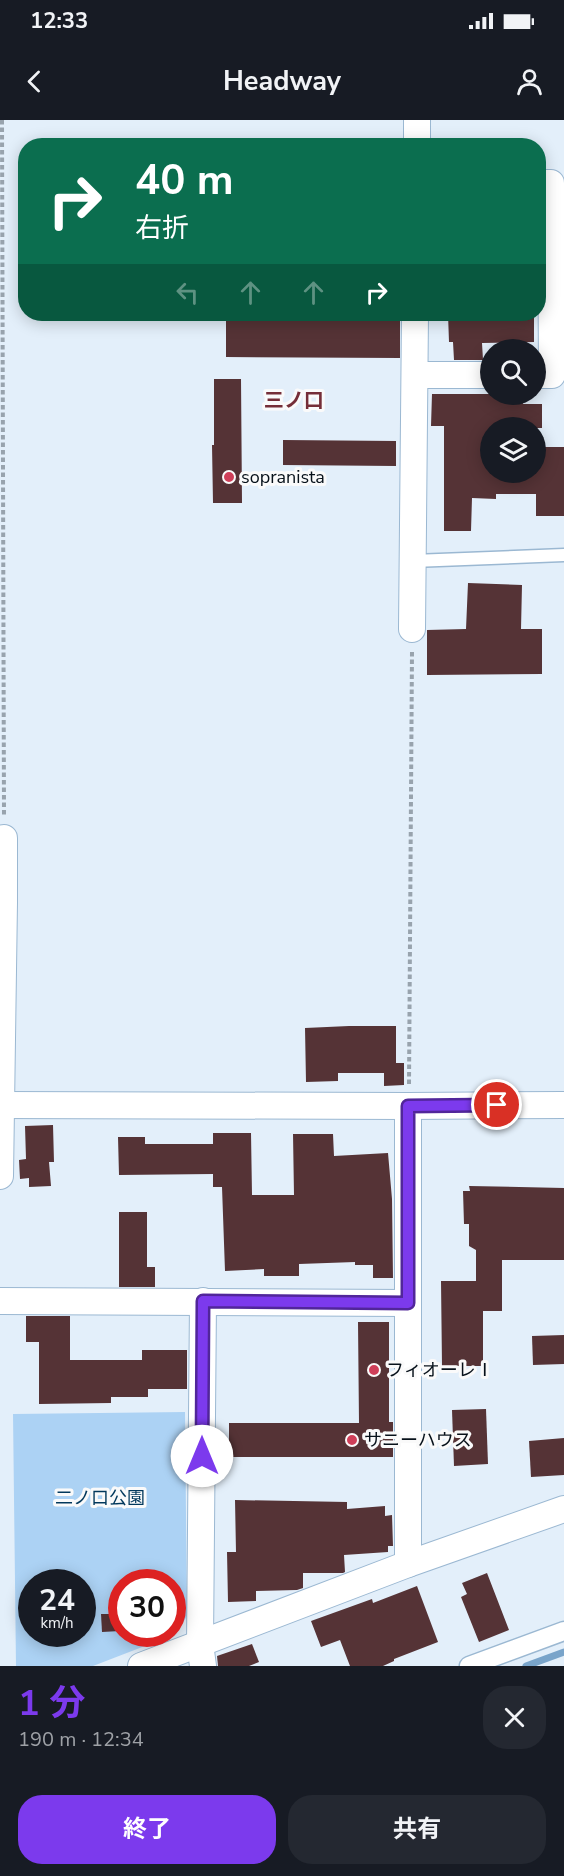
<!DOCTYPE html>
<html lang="ja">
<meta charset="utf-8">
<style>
:root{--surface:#171b24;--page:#242831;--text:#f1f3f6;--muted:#9ea1a6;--accent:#7c3aed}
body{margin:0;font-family:"Nunito Sans","Noto Sans JP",sans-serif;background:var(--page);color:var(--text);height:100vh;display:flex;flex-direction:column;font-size:22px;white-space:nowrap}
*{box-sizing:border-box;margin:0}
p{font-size:20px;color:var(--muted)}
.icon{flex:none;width:33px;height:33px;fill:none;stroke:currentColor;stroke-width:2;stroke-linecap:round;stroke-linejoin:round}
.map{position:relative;height:1546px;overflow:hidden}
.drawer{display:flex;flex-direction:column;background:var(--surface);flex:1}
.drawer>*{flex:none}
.top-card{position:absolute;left:18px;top:18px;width:528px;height:183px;border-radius:24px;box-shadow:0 3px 15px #0003;background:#0b6e4f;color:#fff;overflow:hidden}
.fabs{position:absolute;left:480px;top:219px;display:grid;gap:12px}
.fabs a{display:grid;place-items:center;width:66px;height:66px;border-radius:50%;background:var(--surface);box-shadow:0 3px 15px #0003;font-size:30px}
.speed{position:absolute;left:18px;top:1449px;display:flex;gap:12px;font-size:30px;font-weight:700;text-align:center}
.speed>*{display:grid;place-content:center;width:78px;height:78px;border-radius:50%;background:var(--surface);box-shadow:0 3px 15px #0003;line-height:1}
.speed small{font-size:15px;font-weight:400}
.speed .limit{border:9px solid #d22;background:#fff;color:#111}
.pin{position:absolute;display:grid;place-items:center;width:51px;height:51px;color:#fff;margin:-26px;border:3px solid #fff;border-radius:50%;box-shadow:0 2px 6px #0007}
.me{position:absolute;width:66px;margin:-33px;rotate:0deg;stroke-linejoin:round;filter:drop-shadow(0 0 4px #0008)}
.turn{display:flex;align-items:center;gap:21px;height:126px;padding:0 18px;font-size:27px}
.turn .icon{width:78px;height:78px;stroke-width:2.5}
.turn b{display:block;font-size:42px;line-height:51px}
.lanes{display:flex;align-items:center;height:57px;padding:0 18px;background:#0003;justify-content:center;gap:30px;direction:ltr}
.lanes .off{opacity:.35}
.round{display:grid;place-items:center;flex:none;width:63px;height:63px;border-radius:24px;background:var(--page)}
.headline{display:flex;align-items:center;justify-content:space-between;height:102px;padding:0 18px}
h1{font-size:36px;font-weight:700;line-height:45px;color:var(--accent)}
.primary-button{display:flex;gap:12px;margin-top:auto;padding:12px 18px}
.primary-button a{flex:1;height:69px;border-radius:24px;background:var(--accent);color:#fff;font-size:24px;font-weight:700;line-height:69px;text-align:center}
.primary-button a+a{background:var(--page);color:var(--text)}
.status{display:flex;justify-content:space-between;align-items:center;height:42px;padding:0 30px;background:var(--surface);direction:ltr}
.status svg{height:16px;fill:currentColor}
header{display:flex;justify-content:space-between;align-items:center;height:78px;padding:0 18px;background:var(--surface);font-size:27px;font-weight:700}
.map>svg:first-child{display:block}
.green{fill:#acd2f4;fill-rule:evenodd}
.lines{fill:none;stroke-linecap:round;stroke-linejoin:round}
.stream{stroke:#79a4ca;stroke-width:7}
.building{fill:#553336}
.service-casing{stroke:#9bb8d2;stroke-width:15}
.pedestrian-casing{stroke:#9bb8d2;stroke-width:21}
.minor-casing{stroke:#9bb8d2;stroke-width:28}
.path{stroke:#98a3ad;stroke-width:4;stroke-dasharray:4.5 3;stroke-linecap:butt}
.service{stroke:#fff;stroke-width:12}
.pedestrian{stroke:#fff;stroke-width:18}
.minor{stroke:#fff;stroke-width:26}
.route-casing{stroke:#51269a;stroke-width:15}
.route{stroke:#7c3aed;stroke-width:10}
.poi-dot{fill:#cf3f59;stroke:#fafafa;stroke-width:2}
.labels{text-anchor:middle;stroke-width:6;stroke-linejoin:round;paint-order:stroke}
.poi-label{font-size:18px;fill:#07111a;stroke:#fafafa;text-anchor:start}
.park-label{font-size:18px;fill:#01385c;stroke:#fafafa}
.neighbourhood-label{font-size:20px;font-weight:bold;fill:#752e38;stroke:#fafafa}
</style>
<div class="status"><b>12:33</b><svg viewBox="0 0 49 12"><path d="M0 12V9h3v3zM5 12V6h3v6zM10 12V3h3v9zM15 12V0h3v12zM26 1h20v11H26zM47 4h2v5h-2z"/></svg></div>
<header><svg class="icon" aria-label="back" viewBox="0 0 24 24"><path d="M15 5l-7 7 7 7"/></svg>Headway<svg class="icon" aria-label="person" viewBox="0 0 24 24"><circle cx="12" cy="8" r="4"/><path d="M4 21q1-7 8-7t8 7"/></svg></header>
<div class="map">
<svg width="564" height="1546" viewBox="0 0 564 1546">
<rect width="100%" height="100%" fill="#e3effa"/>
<path class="green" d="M 185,1292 L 187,1496 L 176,1514 L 93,1546 L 16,1546 L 13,1294 ZM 32,1462 L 82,1462 L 82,1514 L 32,1514 ZM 122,1462 L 172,1462 L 172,1514 L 122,1514 Z"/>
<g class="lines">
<path class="stream" d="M 526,1546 L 564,1532"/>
</g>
<g class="building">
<path d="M 448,194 L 534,194 L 534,222 L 482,223 L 483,240 L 454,240 L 453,222 L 449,222 Z"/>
<path d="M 226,195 L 400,196 L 400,238 L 226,237 Z"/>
<path d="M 214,259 L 241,259 L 242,383 L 213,383 L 212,325 L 214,325 Z"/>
<path d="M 432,274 L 512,274 L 512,278 L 522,278 L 523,284 L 542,284 L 542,308 L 490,308 L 490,352 L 536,352 L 536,345 L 541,345 L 541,327 L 564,327 L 564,396 L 536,396 L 536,374 L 496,374 L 496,379 L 472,378 L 471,411 L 444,411 L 444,306 L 431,306 Z"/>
<path d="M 283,320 L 396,321 L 396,346 L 283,345 Z"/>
<path d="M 468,463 L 522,465 L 521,509 L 542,509 L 542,554 L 427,555 L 427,510 L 466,509 Z"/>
<path d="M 349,906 L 396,906 L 396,943 L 404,943 L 404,965 L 384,966 L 384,953 L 338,953 L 338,961 L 306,962 L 305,908 Z"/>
<path d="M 53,1005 L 54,1042 L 49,1042 L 51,1066 L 29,1067 L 29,1058 L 20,1059 L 19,1040 L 26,1039 L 25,1006 Z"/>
<path d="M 213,1013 L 251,1013 L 252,1075 L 294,1075 L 293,1014 L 333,1014 L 334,1036 L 388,1033 L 392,1079 L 393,1158 L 373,1158 L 373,1145 L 355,1145 L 355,1142 L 299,1144 L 299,1156 L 264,1156 L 264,1149 L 225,1151 L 222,1067 L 213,1067 L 213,1054 L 119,1055 L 118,1017 L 145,1017 L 145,1024 L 213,1024 Z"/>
<path d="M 469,1066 L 564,1068 L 564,1140 L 502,1140 L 502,1191 L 483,1191 L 483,1246 L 442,1246 L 441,1161 L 476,1161 L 476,1130 L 469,1126 L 469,1104 L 464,1104 L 463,1071 L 470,1071 Z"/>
<path d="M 119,1092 L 147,1092 L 147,1147 L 155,1147 L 155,1167 L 119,1167 Z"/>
<path d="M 26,1196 L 70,1196 L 70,1240 L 142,1240 L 142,1230 L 187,1230 L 187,1269 L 148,1269 L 148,1277 L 111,1277 L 111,1283 L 39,1284 L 39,1222 L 26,1222 Z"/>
<path d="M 358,1202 L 389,1202 L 389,1302 L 393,1302 L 393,1337 L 229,1337 L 229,1303 L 359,1303 Z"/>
<path d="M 564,1215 L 564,1244 L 533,1245 L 532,1216 Z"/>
<path d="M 486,1289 L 488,1344 L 454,1346 L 452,1290 Z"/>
<path d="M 564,1318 L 564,1355 L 531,1357 L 529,1321 Z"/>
<path d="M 235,1380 L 347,1382 L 347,1389 L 385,1386 L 385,1396 L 392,1395 L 393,1426 L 388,1426 L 388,1432 L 344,1435 L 345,1452 L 343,1453 L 303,1453 L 303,1468 L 297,1470 L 256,1471 L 256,1481 L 228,1482 L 227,1432 L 236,1432 Z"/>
<path d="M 487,1453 L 509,1510 L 479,1522 L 461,1477 L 467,1474 L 462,1463 Z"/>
<path d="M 417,1466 L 438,1522 L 394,1539 L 394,1541 L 383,1546 L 350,1546 L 340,1520 L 321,1527 L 311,1501 L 372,1479 L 373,1483 Z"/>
<path d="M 101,1494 L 119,1494 L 120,1511 L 102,1512 Z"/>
<path d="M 252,1524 L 259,1542 L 249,1546 L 218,1546 L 217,1536 Z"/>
</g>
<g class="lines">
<g class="service-casing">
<path id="service" d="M 413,441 L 564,435"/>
</g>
<g class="pedestrian-casing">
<path id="pedestrian" d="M 469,1546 L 564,1511"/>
</g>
<g class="minor-casing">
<g id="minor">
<path d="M 417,0 L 417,26"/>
<path d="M 415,255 L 490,255"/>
<path d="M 536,255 L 552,255 L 551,63 L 538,63"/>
<path d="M 412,509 L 415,194"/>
<path d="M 0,985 L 408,986 L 564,985"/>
<path d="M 0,1056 L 4,782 L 4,718"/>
<path d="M 0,1181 L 407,1183"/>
<path d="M 203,1181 L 200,1524 L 203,1546"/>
<path d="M 408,1444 L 408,986"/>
<path d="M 141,1546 L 408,1444 L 564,1389"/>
</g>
</g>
<g class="path">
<path d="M 2,0 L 4,696"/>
<path d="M 409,964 L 412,531"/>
</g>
<use href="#service" class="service"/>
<use href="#pedestrian" class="pedestrian"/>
<use href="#minor" class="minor"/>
</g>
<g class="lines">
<g class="route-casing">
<path id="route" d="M 202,1336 L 203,1181 L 408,1183 L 408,986 L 497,985"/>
</g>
<use href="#route" class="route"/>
</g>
<g class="poi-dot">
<circle cx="229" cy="357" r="6"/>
<circle cx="374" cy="1250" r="6"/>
<circle cx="352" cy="1320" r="6"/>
</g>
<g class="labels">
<g class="poi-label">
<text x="241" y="363">sopranista</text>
<text x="386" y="1256">フィオーレⅠ</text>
<text x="364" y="1326">サニーハウス</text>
</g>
<g class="park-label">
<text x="100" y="1384">二ノ口公園</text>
</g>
<g class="neighbourhood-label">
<text x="294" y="287">三ノ口</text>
</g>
</g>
</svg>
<div class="fabs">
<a><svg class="icon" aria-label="search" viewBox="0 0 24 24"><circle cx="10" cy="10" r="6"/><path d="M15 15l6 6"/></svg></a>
<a><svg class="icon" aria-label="layers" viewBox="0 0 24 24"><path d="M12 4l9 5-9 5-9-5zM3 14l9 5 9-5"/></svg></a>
</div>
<div class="speed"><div>24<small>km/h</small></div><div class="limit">30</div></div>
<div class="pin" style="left:497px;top:985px;background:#d93025"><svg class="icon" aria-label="arrive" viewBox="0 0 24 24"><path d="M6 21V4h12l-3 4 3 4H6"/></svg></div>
<svg class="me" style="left:202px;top:1336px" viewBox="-20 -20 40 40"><circle r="19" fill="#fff"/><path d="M0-13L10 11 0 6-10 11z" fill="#7c3aed"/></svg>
<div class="top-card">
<div class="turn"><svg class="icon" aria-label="right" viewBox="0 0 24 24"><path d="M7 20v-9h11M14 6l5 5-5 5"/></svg><div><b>40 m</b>右折</div></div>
<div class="lanes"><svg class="icon off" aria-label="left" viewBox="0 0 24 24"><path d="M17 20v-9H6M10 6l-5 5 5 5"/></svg><svg class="icon off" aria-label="ahead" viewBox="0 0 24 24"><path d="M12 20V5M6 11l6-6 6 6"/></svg><svg class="icon off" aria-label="ahead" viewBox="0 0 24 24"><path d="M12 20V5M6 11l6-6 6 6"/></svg><svg class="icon" aria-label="right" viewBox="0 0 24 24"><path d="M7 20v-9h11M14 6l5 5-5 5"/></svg></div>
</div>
</div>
<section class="drawer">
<div class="headline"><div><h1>1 分</h1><p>190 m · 12:34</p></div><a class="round"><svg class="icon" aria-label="close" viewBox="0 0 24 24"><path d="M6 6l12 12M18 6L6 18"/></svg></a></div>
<div class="primary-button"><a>終了</a><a>共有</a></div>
</section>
